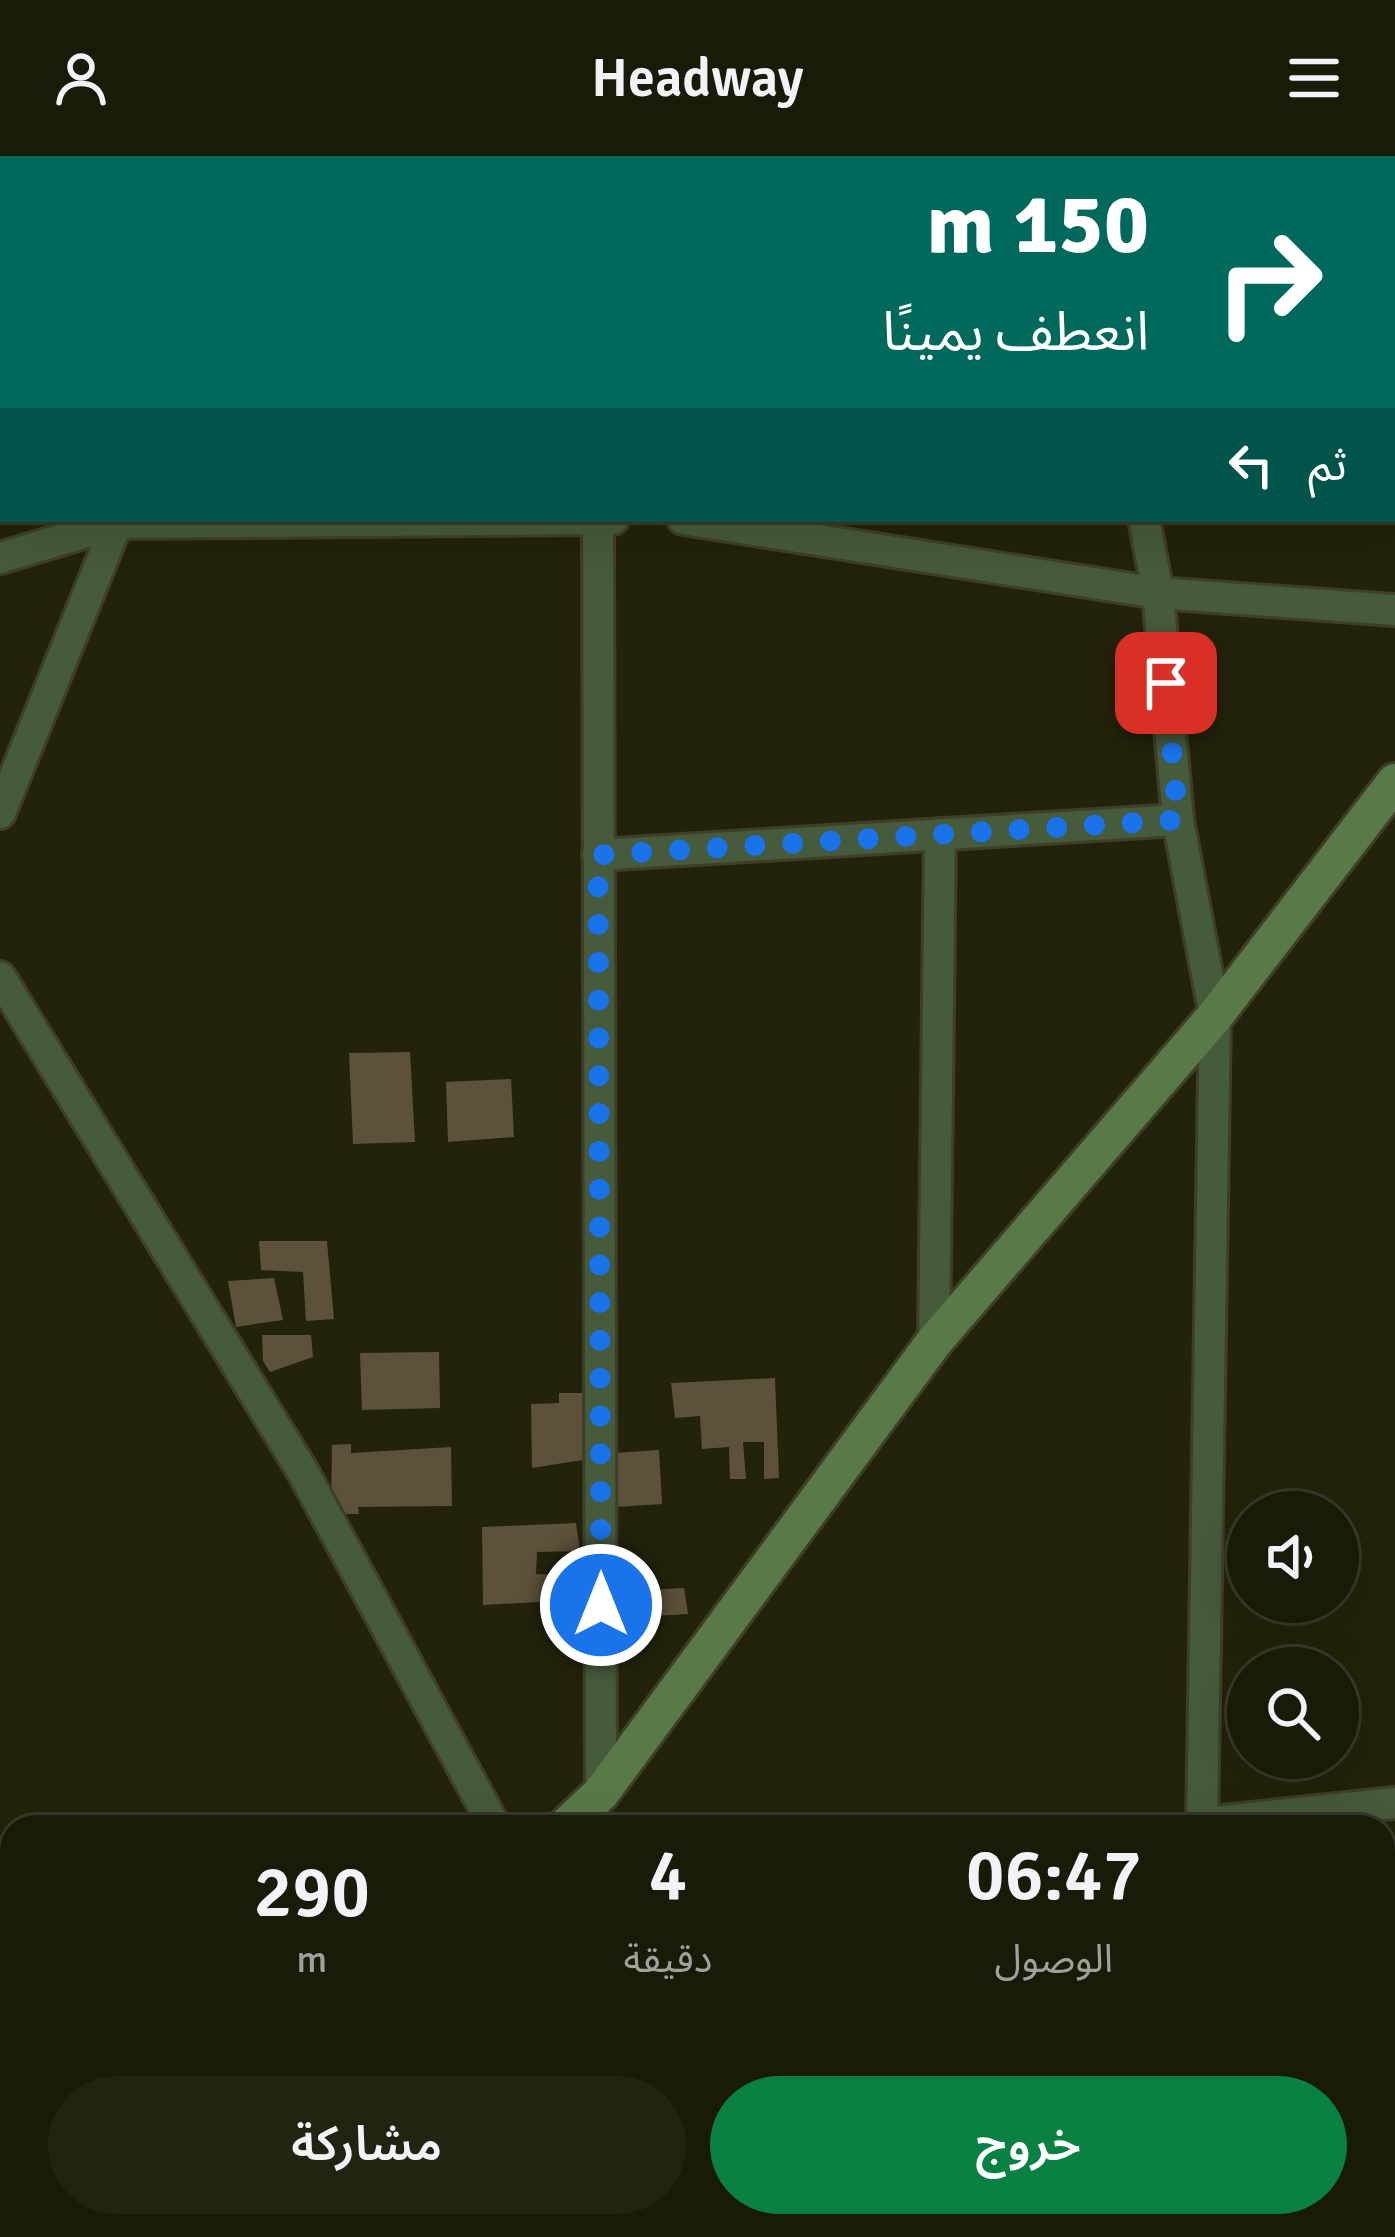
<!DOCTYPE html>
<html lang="ar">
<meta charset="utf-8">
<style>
:root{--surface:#1a1a09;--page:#232312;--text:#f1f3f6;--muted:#9fa19c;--line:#38382a;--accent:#0b8043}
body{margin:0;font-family:Signika,"Noto Sans Arabic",sans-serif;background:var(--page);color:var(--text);direction:rtl;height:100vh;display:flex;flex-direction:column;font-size:45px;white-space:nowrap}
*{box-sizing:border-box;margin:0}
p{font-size:39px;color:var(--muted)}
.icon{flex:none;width:66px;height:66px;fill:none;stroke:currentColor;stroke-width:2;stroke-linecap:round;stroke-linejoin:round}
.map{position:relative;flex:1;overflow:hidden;direction:ltr}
.drawer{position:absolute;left:0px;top:1659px;width:1395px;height:423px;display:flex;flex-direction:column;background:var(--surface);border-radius:36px 36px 0 0;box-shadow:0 12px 48px #0002,0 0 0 3px var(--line);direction:rtl}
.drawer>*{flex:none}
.guide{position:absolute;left:0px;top:0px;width:1395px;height:366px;box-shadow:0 12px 48px #0002,0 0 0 3px var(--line);direction:rtl;background:#00695c;color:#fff;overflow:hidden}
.tools{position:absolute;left:1227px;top:1335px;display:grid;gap:24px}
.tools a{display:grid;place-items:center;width:132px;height:132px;border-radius:50%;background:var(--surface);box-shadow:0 12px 48px #0002,0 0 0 3px var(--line);font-size:60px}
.pin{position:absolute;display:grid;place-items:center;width:102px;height:102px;color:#fff;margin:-51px;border-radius:24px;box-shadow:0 6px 18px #0006}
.me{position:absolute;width:132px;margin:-66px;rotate:0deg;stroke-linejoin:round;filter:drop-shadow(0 0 9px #0008)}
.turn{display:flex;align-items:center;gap:42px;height:252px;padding:0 48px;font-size:54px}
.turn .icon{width:156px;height:156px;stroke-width:2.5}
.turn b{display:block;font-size:84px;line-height:102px}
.then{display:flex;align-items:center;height:114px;padding:0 48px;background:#0003;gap:24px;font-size:45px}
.eta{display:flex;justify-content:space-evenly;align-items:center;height:204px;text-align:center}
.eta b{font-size:72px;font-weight:600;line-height:84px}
.primary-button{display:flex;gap:24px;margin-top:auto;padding:24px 48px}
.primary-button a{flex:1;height:138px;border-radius:72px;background:var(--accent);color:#fff;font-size:48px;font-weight:600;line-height:138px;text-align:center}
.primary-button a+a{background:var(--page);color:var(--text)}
header{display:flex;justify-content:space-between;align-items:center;height:156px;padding:0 48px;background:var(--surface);font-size:54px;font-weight:600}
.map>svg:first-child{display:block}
.building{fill:#5d513a}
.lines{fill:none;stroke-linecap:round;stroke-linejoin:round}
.street-casing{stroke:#3f3f29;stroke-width:36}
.secondary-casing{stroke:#3f3f29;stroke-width:42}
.street{stroke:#465a3c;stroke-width:30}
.secondary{stroke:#5a7949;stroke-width:36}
.route{stroke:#1a73e8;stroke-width:21;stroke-dasharray:0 37.8}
</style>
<header><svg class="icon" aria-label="menu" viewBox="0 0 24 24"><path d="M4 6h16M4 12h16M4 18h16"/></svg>Headway<svg class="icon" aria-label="person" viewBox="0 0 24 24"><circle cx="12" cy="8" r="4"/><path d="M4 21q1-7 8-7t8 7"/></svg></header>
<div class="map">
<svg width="1395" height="2081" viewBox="0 0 1395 2081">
<rect width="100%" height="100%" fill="#23230c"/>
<g class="building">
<path d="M 410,896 L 415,986 L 353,988 L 349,897 Z"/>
<path d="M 511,923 L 514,981 L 448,986 L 446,926 Z"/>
<path d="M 259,1085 L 327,1085 L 334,1163 L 306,1165 L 303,1116 L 261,1114 Z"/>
<path d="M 274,1122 L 283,1164 L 236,1171 L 228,1125 Z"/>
<path d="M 262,1179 L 311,1179 L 313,1201 L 270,1216 L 263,1205 Z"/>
<path d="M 439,1196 L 440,1252 L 362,1254 L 360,1197 Z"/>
<path d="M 775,1222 L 779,1322 L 764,1323 L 764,1286 L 743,1286 L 746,1323 L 730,1323 L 729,1291 L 702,1293 L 700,1260 L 675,1262 L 671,1227 Z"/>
<path d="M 559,1237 L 591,1237 L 595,1302 L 532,1312 L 531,1248 L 559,1247 Z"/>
<path d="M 351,1288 L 351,1297 L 451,1291 L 452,1350 L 358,1351 L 359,1358 L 331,1358 L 332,1289 Z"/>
<path d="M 659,1294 L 662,1348 L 616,1351 L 614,1297 Z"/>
<path d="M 576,1367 L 580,1395 L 537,1396 L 536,1418 L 555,1419 L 558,1445 L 483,1449 L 482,1371 Z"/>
<path d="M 684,1432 L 688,1458 L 624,1462 L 625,1435 Z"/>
<path d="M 1395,1723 L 1395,1787 L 1387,1788 L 1383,1724 Z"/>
<path d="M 1395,1837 L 1395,1931 L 1383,1932 L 1383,1838 Z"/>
<path d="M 155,2070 L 158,2081 L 117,2081 L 117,2079 Z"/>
</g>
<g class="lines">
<g class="street-casing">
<g id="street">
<path d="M 1079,0 L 1079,3"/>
<path d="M 1392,142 L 1395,142"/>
<path d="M 598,363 L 601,1637"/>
<path d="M 683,363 L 1158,437 L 1395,454"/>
<path d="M 1144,363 L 1158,437 L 1178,664 L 1215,860 L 1202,1671"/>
<path d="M 0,402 L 117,367 L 613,363"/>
<path d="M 0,657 L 117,367 L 123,363"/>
<path d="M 598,699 L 1178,664"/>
<path d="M 0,821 L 303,1316 L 495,1671"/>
<path d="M 934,1186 L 940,678"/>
<path d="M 1202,1667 L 1395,1647"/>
<path d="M 1383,1974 L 1395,1974"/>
<path d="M 619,2070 L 622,2081"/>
<path d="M 1213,2070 L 1213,2081"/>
</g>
</g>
<g class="secondary-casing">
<g id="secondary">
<path d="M 565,1671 L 601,1637 L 934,1186 L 1215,860 L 1395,626"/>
<path d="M 84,2081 L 97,2070"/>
</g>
</g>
<use href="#street" class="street"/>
<use href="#secondary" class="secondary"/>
</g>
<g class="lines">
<path class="route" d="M 601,1449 L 598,699 L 1178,664 L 1166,527"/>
</g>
</svg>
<div class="tools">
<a><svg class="icon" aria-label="sound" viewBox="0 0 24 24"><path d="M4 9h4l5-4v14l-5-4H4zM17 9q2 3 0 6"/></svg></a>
<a><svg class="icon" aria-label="search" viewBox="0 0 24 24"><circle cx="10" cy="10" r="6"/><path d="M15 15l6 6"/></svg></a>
</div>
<div class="pin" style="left:1166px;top:527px;background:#d93025"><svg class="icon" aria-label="arrive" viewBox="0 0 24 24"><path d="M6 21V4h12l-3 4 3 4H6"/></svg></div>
<svg class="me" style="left:601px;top:1449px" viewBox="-20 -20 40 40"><circle r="17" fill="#1a73e8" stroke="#fff" stroke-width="3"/><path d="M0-11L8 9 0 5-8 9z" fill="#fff"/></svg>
<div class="guide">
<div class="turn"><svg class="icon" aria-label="right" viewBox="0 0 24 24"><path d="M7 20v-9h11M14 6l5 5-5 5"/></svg><div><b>150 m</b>انعطف يمينًا</div></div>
<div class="then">ثم<svg class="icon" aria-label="left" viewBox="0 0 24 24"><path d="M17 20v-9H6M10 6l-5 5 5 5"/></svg></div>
</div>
<section class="drawer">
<div class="eta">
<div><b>06:47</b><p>الوصول</p></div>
<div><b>4</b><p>دقيقة</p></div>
<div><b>290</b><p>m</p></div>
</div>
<div class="primary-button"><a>خروج</a><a>مشاركة</a></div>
</section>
</div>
